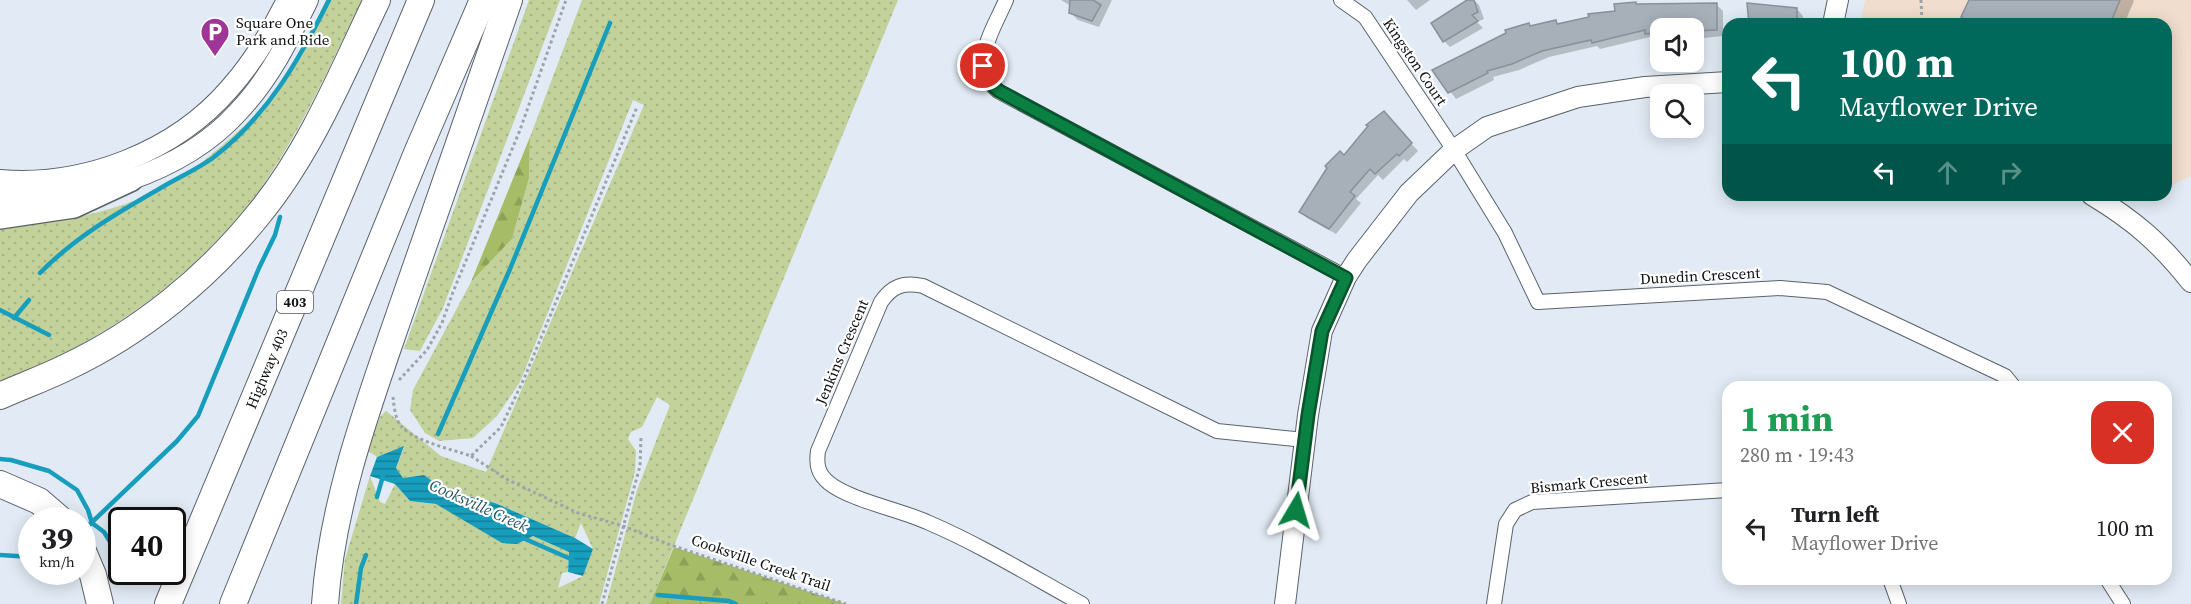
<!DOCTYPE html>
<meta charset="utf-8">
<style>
:root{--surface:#fff;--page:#f6f6f6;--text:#202124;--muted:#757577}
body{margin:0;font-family:"Source Serif 4",serif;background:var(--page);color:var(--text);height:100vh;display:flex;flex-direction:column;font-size:22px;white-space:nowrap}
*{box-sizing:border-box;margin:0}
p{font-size:20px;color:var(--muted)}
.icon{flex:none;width:33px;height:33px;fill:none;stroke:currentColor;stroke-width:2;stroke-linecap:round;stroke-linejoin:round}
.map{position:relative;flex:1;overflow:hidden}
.side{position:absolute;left:1722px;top:381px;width:450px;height:204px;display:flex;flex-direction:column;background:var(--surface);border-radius:18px;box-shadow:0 3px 15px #0003}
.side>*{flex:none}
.guide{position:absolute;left:1722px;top:18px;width:450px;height:183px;border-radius:18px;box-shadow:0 3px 15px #0003;background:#00695c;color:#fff;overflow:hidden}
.fabs{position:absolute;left:1650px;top:18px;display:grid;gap:12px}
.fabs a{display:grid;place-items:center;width:54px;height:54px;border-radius:12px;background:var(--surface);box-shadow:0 3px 15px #0003;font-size:30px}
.speed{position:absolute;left:18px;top:507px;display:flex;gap:12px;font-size:30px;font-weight:700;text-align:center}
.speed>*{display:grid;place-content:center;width:78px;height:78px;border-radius:50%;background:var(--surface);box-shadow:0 3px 15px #0003;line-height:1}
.speed small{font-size:15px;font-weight:400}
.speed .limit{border:3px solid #111;border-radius:9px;background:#fff;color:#111}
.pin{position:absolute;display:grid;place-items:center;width:51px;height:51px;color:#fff;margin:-26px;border:3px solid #fff;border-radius:50%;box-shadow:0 2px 6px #0007}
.me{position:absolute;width:66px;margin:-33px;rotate:7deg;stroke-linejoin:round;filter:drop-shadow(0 0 4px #0008)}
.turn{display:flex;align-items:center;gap:21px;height:126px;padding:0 18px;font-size:27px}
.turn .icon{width:78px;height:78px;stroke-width:2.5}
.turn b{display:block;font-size:42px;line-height:51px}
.lanes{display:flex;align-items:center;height:57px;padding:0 18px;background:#0003;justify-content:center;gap:30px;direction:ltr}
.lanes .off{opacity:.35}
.round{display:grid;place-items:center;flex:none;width:63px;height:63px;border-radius:18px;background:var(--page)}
.head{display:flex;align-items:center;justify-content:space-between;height:102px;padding:0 18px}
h1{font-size:36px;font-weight:700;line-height:45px;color:#1e9e55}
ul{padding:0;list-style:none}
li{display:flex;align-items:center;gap:18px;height:90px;padding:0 18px}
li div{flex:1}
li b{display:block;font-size:22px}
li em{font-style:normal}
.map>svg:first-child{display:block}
.education{fill:#f0ddcd}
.grass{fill:url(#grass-dots)}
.forest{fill:url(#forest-firs)}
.water{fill:url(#water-rules)}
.shadow{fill:#0003}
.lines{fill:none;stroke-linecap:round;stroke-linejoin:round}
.stream{stroke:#179ebd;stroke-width:4.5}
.building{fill:#a7b0b9;stroke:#88919a;stroke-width:1.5}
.street-casing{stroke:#5a626a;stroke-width:16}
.secondary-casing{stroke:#5a626a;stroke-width:22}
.primary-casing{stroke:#5a626a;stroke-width:24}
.highway-casing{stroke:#5a626a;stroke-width:28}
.path{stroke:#9ca3aa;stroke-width:3;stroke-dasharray:3 3;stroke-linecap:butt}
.street{stroke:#fff;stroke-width:14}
.secondary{stroke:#fff;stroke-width:20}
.primary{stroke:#fff;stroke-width:21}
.highway{stroke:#fff;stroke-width:26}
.route-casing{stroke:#07532c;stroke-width:15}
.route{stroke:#0b8043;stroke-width:10}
.labels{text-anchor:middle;stroke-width:4.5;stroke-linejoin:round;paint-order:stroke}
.shield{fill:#fff;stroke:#56585a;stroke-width:1.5}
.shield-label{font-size:14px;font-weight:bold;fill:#0e1114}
.poi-label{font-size:15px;fill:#0e1114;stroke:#fff;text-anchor:start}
.street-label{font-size:15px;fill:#0e1114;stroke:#fff}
.water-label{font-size:16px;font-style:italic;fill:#1c4e5c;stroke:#fff}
</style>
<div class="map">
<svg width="2191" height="604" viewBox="0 0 2191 604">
<defs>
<pattern id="grass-dots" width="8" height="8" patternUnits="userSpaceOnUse" patternTransform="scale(1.5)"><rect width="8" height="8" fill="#c2d29a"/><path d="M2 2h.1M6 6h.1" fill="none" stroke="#a6b384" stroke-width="1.8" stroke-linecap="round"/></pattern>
<pattern id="forest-firs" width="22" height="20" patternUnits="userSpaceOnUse" patternTransform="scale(1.5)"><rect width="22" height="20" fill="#a7bc67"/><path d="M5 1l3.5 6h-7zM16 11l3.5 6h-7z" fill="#8fa158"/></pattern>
<pattern id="water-rules" width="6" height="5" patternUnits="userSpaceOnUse" patternTransform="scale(1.5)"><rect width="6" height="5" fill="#179ebd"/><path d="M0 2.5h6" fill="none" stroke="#137f98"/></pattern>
</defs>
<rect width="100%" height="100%" fill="#e2ebf5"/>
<path class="education" d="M 1865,0 L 2191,0 L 2191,176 L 2166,188 L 2166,24 L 1860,24 Z"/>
<g class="grass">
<path d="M 326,0 L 362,0 C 331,63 303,127 263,185 C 204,271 98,347 0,381 L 0,226 C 59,225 139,208 188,173 C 207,159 226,142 244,126 C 252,117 262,109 270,100 C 294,70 310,34 326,0 Z"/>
<path d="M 529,0 L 560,0 L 443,308 L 420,351 L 404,349 Z"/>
<path d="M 582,0 L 898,0 L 650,604 L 606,604 L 637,490 L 670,405 L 657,397 L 642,427 L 631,432 L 628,439 L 636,451 L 635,472 L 599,604 L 341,604 L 345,559 L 370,476 L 380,502 L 385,504 L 395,484 L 410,501 L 436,504 L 517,544 L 533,536 L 569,552 L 568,572 L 562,573 L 558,588 L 583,576 L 593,549 L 581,523 L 575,538 L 495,503 L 445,490 L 424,475 L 403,478 L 396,469 L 404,447 L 377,457 L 368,451 L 380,417 L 386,411 L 441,456 L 486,472 L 644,105 L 633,100 L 520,382 L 497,416 L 473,438 L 439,441 L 425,433 L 410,410 L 413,390 L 471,282 L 512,239 L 529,178 L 530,137 Z"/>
</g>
<g class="forest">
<path d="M 530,137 L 529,178 L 512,239 L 471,282 Z"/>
<path d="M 674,547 L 846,604 L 650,604 Z"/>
</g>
<path class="water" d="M 404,446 L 396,468 L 403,478 L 424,475 L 445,490 L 495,503 L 575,538 L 593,549 L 583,576 L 568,572 L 569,552 L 533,536 L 517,544 L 502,543 L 436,504 L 410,501 L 395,484 L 370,476 L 377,457 Z"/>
<g class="shadow">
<path d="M 1061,0 L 1112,0 L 1099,27 L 1078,20 L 1071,13 L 1071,6 Z"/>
<path d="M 1407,0 L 1430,0 L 1416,10 Z"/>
<path d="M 1470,0 L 1474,0 L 1479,5 L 1484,19 L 1477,22 L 1483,28 L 1450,47 L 1444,41 Z"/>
<path d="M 1970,0 L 2133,0 L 2134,1 L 2124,24 L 1965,24 Z"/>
<path d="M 1716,4 L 1723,11 L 1723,36 L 1694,39 L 1694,28 L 1660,28 L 1660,40 L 1653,40 L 1650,37 L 1600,49 L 1597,46 L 1549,57 L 1519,70 L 1493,77 L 1494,80 L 1456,99 L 1434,70 L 1531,27 L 1556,21 L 1560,25 L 1617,13 L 1637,5 Z"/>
<path d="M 1797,9 L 1803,16 L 1803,24 L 1750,24 Z"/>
<path d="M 1390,120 L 1418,151 L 1407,162 L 1404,159 L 1383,180 L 1378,175 L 1356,199 L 1361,203 L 1336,234 L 1307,218 L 1300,212 L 1344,157 Z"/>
</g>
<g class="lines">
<g class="stream">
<path d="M 40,273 C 74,238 117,213 159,189 C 177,178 198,169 214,157 C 268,115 299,60 329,0"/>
<path d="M 0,310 L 49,335"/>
<path d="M 14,318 L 29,300"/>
<path d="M 438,434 L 510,269 L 610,23"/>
<path d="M 0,459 L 11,460 L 49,471 L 77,490 L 88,510 L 92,523 L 104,532 L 114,548 L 121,574"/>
<path d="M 377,497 L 383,476"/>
<path d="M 89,525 L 177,441 L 198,416 L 259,268 L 275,235 L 280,217"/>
<path d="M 523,538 L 573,560"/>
<path d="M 0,555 L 32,557"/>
<path d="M 658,595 L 729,601 L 736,604"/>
<path d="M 356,604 L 361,568 L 366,555"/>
</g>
</g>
<g class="building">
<path d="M 1070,0 L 1093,0 L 1101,5 L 1092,21 L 1069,13 Z"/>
<path d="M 1467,0 L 1474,0 L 1478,12 L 1472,15 L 1478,21 L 1443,42 L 1431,23 Z"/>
<path d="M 1969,0 L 2120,0 L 2110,24 L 1963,24 L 1965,19 L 1961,17 Z"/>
<path d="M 1636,2 L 1636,4 L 1717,3 L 1717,30 L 1694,31 L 1694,28 L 1660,28 L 1660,33 L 1645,34 L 1645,30 L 1600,41 L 1592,43 L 1591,40 L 1542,51 L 1512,64 L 1487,71 L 1488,73 L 1448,93 L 1432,70 L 1506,33 L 1505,30 L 1529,23 L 1530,26 L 1556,20 L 1557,24 L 1589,17 L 1588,14 L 1615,11 L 1614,4 Z"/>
<path d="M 1747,3 L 1797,8 L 1797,24 L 1749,24 Z"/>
<path d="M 1384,111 L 1412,143 L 1399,156 L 1397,154 L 1375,174 L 1370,169 L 1350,192 L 1355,196 L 1329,229 L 1299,212 L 1327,168 L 1325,166 L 1340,151 L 1344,155 L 1368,126 L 1366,125 Z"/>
</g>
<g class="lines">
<g class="street-casing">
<g id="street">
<path d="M 1006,0 C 993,31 968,64 998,91 L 1346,277"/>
<path d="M 1341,0 L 1365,17 L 1454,150 L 1505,233 L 1538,302 L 1780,288 L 1827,292 L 2005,376 L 2014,387"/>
<path d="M 1890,579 L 1899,604"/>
<path d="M 2107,579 L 2123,604"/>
<path d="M 1082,604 C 1031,576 981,545 927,522 C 901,510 850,500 829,483 C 818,474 816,465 818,451 L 881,302 C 892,286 903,282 923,286 L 1217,431 L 1305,440"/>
<path d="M 1494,604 L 1506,524 L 1515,510 L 1532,502 L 1728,490"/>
</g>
</g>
<g class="secondary-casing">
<g id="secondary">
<path d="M 1833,24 L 1838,0"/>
<path d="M 0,180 C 84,187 175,152 230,88 C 254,61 271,32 287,0"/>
<path d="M 2092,195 C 2135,221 2160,243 2191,282"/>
<path d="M 0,199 C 81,204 183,173 238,112 C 270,78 288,41 308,0"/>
<path d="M 1285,604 L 1308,415 L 1322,331 L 1346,277 L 1357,260 L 1409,193 L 1454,150 L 1487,127 L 1578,97 L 1645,87 L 1728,82"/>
</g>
</g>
<g class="primary-casing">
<path id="primary" d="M 0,218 L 74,207 L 132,180"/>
</g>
<g class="highway-casing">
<g id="highway">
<path d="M 0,396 C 22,386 45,378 67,367 C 141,332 207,278 258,215 C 310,152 342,73 377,0"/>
<path d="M 0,484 L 39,501 L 61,520"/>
<path d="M 82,549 L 93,575 L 100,604"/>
<path d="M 168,604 L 421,0"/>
<path d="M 233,604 L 417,153 L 483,0"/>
<path d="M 325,604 C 332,502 368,406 401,310 C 437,206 473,103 509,0"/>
</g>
</g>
<g class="path">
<path d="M 1921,0 L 1922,24"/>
<path d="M 399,380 L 427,350 L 442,323 L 453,292 L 520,130 L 566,0"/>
<path d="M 393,397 C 394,406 395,417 400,425 C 413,441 451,449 471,456 L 501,427 L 523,381 L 637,107"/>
<path d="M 471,456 L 508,480 L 578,513 L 623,526 L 668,544 L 846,604"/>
<path d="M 602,604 L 640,466 L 641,438"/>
</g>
<use href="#street" class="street"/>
<use href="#secondary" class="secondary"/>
<use href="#primary" class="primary"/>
<use href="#highway" class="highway"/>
</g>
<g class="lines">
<g class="route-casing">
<path id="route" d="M 983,66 L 991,84 L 999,91 L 1346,278 L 1322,331 L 1308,415 L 1296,510"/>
</g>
<use href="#route" class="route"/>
</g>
<defs>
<g id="parking-pin" transform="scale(1.5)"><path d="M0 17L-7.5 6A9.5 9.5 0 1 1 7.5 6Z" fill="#9f3597" stroke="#fff"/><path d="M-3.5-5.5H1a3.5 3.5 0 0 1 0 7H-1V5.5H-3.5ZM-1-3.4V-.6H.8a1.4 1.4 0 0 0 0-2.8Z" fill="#fff"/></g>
</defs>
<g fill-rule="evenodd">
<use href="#parking-pin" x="215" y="32"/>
</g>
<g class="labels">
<rect class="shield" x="277" y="291" width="36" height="22" rx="4.5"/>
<g class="shield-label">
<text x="295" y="307">403</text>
</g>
<g class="poi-label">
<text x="236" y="28">Square One<tspan x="236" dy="17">Park and Ride</tspan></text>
</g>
<g class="street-label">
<text transform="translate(1415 62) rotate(56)" y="5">Kingston Court</text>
<text transform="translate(1700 276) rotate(-3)" y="5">Dunedin Crescent</text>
<text transform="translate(842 352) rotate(-67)" y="5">Jenkins Crescent</text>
<text transform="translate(267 369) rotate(-67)" y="5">Highway 403</text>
<text transform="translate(1589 483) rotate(-5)" y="5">Bismark Crescent</text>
<text transform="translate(761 563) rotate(19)" y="5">Cooksville Creek Trail</text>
</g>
<g class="water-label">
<text transform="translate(479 505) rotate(24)" y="6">Cooksville Creek</text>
</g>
</g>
</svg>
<div class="fabs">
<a><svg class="icon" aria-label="sound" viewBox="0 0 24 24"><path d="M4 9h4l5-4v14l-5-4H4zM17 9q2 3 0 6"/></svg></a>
<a><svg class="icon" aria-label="search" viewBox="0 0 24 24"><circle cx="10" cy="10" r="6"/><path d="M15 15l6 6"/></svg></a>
</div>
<div class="speed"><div>39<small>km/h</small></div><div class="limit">40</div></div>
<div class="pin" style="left:983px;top:66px;background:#d93025"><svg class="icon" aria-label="arrive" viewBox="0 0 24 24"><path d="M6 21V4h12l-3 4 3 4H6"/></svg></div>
<svg class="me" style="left:1296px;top:510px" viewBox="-20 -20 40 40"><path d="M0-17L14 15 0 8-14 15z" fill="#0b8043" stroke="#fff" stroke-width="4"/></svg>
<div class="guide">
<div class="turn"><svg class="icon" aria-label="left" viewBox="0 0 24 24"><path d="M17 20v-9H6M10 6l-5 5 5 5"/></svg><div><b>100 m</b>Mayflower Drive</div></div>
<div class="lanes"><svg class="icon" aria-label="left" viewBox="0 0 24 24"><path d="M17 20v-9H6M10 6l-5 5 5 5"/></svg><svg class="icon off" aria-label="ahead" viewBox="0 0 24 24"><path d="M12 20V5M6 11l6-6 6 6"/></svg><svg class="icon off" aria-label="right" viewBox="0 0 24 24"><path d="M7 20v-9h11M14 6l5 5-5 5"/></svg></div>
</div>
<section class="side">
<div class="head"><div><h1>1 min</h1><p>280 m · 19:43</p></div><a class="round" style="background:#d93025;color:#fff"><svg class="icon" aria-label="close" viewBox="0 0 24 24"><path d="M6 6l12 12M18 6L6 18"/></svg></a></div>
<ul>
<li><svg class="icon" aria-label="left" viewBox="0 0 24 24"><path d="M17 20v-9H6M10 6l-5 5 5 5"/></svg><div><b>Turn left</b><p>Mayflower Drive</p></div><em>100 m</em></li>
</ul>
</section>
</div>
